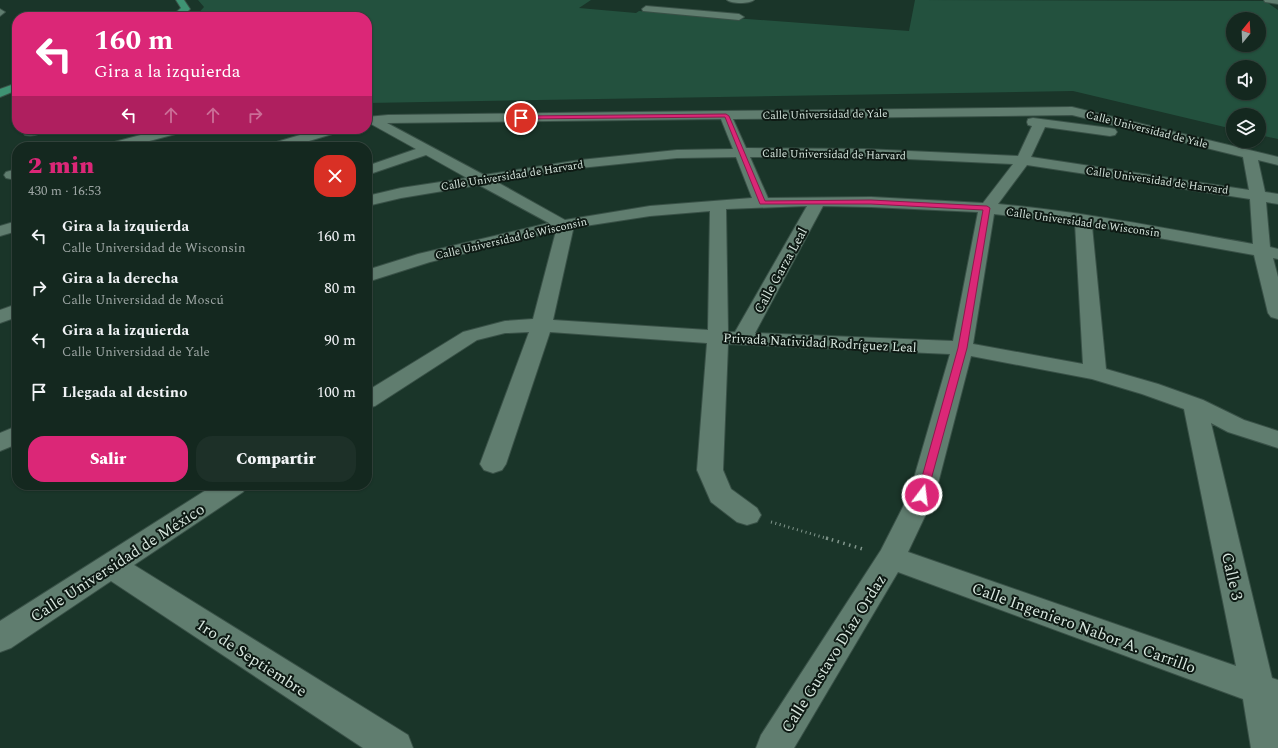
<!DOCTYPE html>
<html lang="es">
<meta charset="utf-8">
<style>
:root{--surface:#14281f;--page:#1d3028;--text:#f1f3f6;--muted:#9da6a4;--line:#33443d;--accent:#db2777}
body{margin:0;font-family:Spectral,serif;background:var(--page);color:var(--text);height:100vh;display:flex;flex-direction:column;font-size:15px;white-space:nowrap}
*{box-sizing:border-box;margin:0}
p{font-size:13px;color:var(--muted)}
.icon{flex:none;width:22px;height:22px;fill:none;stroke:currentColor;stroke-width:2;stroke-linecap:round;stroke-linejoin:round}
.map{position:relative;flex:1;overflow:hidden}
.details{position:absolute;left:12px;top:142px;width:360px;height:348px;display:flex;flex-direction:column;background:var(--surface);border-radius:16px;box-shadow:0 1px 3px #0004,0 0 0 1px var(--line)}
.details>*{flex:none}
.hud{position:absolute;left:12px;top:12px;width:360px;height:122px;border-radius:16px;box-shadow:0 1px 3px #0004,0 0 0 1px var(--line);background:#db2777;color:#fff;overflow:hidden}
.needle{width:26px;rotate:18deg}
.buttons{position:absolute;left:1226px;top:12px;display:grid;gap:8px}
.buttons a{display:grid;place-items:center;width:40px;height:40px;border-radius:50%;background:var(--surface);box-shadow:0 1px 3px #0004,0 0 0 1px var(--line);font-size:20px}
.pin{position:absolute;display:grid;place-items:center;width:34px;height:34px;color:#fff;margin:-17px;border:2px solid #fff;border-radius:50%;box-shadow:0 1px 4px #0007}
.me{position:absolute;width:44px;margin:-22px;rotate:15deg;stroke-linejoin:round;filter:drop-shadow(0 0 3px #0008)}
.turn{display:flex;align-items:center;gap:14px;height:84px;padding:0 16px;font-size:18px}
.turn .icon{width:52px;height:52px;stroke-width:2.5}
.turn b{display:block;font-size:28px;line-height:34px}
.lanes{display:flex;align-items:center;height:38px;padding:0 16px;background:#0003;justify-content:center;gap:20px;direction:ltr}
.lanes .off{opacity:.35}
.round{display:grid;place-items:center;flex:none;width:42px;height:42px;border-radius:16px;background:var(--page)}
.head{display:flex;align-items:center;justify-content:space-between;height:68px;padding:0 16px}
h1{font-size:24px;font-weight:800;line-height:30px;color:var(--accent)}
.button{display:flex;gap:8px;margin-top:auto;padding:8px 16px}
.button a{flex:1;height:46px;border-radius:16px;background:var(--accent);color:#fff;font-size:16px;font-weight:800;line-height:46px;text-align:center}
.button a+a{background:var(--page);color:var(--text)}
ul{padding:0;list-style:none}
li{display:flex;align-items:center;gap:12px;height:52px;padding:0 16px}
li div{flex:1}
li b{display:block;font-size:15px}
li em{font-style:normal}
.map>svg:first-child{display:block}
.green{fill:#23513e;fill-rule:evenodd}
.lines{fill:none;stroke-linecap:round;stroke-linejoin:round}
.minor-casing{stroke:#395147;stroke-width:2}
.major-casing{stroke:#395147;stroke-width:2}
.path-far1{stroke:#81968c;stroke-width:3;stroke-dasharray:1 3.5;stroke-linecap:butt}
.path{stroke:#81968c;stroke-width:3.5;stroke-dasharray:1.5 4.5;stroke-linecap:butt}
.minor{fill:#607d6f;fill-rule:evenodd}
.major{fill:#3e9373;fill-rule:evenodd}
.route{fill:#db2777;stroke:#8e194d}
.labels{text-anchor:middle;stroke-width:4;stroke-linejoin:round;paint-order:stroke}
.far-street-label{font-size:11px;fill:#d7e6de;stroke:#0e1a14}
.street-label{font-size:13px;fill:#d7e6de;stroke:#0e1a14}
.near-street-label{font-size:16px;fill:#d7e6de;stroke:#0e1a14}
</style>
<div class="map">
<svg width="1278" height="748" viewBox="0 0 1278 748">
<rect width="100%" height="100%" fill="#1a3529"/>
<path class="green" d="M 198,0 L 591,0 L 579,8 L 636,13 L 639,11 L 909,31 L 915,0 L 1265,1 L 1278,10 L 1278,139 L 1259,135 L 1259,115 L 1233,115 L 1233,129 L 1073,91 L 367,103 L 367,17 L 195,17 L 204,7 ZM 1233,19 L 1259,19 L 1259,45 L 1233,45 ZM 1233,67 L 1259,67 L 1259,93 L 1233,93 Z"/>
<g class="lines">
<g class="minor-casing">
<g id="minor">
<path d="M 727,0 L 754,0 C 749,4 732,4 727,0 Z"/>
<path d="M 1264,0 L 1278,0 L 1278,4 L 1265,2 Z"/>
<path d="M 646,6 L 739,14 L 744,17 L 739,20 L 643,11 L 642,9 Z"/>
<path d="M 0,9 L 5,12 L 0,16 Z"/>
<path d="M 1072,107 L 1278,157 L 1278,165 L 1258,160 L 1265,192 L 1278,194 L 1278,204 L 1266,202 L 1270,247 L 1278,249 L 1278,259 L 1273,258 L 1278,277 L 1278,319 L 1271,317 L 1268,313 L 1254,255 L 1092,226 L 1106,369 L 1158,384 L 1203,400 L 1244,420 L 1278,431 L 1278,448 L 1228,432 L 1211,423 L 1272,678 L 1278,680 L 1278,748 L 1251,748 L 1243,699 L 898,572 L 794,748 L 756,748 L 761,735 L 881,550 L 909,495 L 950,354 L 728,344 L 723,470 L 731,489 L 757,508 L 761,515 L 757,522 L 747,525 L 737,522 L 711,502 L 697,470 L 707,343 L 550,332 L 506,464 L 502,470 L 493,473 L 484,470 L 480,464 L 529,332 L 505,333 L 477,340 L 375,406 L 367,408 L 367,391 L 463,332 L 505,321 L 533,319 L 556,231 L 430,262 L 367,282 L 367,270 L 418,254 L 549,223 L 479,185 L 401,198 L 367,206 L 367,196 L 401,188 L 467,178 L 426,155 L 367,175 L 367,166 L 416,149 L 371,124 L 367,125 L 367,117 L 388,115 ZM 1072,115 L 1243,157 L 1249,190 L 1031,157 L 1045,127 L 1110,136 L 1115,135 L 1117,132 L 1115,129 L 1110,128 L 1033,118 L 1028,119 L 1027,122 L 1028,125 L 1032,126 L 1018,156 L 865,149 L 746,148 L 733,119 ZM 721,119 L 733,149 L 677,150 L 580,160 L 484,175 L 387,123 ZM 736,157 L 752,198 L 650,206 L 565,220 L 497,182 L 580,168 L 677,158 ZM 750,157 L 865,157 L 1013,164 L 983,203 L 871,197 L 768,198 ZM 1027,165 L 1250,199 L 1253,244 C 1168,229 1084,212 998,204 ZM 807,206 L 735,332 L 728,332 L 726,209 ZM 823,206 L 871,207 L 978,212 L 953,341 L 755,333 ZM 710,211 L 708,330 L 553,320 L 573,230 L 572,228 L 650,216 ZM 994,214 L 1075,223 L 1083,364 L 973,344 ZM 971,356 L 1092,379 L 1142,394 L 1184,409 L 1236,666 L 908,552 L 935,495 Z"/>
<path d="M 26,129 L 44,129 C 40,135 32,136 25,135 L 23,132 Z"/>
<path d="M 163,129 L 185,129 L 183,132 L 127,147 L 105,147 L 107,144 Z"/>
<path d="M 320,129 L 341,129 L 339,132 L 289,147 L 268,147 L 270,144 Z"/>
<path d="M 17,169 L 17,178 L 11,179 L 6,178 L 4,175 L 6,172 Z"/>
<path d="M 17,221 L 17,231 L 0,236 L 0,226 Z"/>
<path d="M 17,304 L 17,317 L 0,323 L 0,310 Z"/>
<path d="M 17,426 L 17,444 L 0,451 L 0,433 Z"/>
<path d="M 214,485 L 247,485 L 243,492 L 134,565 L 408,735 L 413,748 L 363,748 L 111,581 L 11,648 L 0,652 L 0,621 Z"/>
</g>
</g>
<g class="major-casing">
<g id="major">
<path d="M 176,0 L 184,0 L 190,9 L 182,17 L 171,17 L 181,8 Z"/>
<path d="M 17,83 L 17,90 L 0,97 L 0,89 Z"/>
</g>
</g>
<path class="path-far1" d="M 771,522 L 829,539"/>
<path class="path" d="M 826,538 L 866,550"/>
<use href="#minor" class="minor"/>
<use href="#major" class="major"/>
</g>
<path class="route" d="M 726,114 L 729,116 L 765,201 L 871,200 L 987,206 L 990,208 L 967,348 L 926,498 L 919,498 L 917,495 L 958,348 L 983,210 L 871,204 L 760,204 L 725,117 L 521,119 L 519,118 L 521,116 Z"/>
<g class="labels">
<g class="far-street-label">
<text transform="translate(825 114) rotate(-1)" y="4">Calle Universidad de Yale</text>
<text transform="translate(1147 129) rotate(14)" y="4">Calle Universidad de Yale</text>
<text transform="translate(834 154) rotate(1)" y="4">Calle Universidad de Harvard</text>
<text transform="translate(512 175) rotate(-9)" y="4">Calle Universidad de Harvard</text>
<text transform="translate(1157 180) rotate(8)" y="4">Calle Universidad de Harvard</text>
<text transform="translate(1083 222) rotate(8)" y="4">Calle Universidad de Wisconsin</text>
<text transform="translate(511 238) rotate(-13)" y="4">Calle Universidad de Wisconsin</text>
</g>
<g class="street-label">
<text transform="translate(780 270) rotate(-61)" y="5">Calle Garza Leal</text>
<text transform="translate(820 342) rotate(3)" y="5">Privada Natividad Rodríguez Leal</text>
</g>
<g class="near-street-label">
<text transform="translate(117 562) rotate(-33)" y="6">Calle Universidad de México</text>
<text transform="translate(1233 576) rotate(77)" y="6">Calle 3</text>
<text transform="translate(1084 627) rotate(20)" y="6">Calle Ingeniero Nabor A. Carrillo</text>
<text transform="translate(833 653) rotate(-58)" y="6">Calle Gustavo Díaz Ordaz</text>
<text transform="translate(252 657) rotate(33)" y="6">1ro de Septiembre</text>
</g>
</g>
</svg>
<div class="buttons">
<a><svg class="needle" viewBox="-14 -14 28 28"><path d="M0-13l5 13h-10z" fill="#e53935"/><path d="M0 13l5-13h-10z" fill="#9da6a4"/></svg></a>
<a><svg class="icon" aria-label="sound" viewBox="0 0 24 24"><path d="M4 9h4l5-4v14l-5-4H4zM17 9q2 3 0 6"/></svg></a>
<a><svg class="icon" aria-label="layers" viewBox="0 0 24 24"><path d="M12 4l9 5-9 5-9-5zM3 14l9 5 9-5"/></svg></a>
</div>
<div class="pin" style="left:521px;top:118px;background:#d93025"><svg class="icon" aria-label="arrive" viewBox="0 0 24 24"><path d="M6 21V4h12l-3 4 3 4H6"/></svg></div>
<svg class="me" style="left:922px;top:495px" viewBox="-20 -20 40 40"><circle r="17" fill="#db2777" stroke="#fff" stroke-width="3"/><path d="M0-11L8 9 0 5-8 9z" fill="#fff"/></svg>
<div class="hud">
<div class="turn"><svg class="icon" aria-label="left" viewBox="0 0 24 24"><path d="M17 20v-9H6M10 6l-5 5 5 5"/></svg><div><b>160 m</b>Gira a la izquierda</div></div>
<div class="lanes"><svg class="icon" aria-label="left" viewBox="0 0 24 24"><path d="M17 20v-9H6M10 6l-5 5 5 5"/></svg><svg class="icon off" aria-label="ahead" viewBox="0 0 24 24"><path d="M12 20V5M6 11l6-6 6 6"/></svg><svg class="icon off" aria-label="ahead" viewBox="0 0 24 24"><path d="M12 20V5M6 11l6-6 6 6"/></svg><svg class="icon off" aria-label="right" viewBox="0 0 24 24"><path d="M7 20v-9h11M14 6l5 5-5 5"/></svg></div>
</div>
<section class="details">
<div class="head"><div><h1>2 min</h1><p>430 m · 16:53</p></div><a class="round" style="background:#d93025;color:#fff"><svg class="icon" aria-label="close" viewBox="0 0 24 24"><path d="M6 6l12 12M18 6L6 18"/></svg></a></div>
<ul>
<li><svg class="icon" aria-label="left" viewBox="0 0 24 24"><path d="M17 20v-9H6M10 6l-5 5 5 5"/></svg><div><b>Gira a la izquierda</b><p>Calle Universidad de Wisconsin</p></div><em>160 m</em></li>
<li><svg class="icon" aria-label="right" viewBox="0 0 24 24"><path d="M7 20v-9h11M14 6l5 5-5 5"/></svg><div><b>Gira a la derecha</b><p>Calle Universidad de Moscú</p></div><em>80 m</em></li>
<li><svg class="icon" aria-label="left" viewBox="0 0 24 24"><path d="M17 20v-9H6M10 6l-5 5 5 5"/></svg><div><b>Gira a la izquierda</b><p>Calle Universidad de Yale</p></div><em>90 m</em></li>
<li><svg class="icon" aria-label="arrive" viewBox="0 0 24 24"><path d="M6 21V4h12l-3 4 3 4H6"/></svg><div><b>Llegada al destino</b></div><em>100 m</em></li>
</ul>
<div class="button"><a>Salir</a><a>Compartir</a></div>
</section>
</div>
